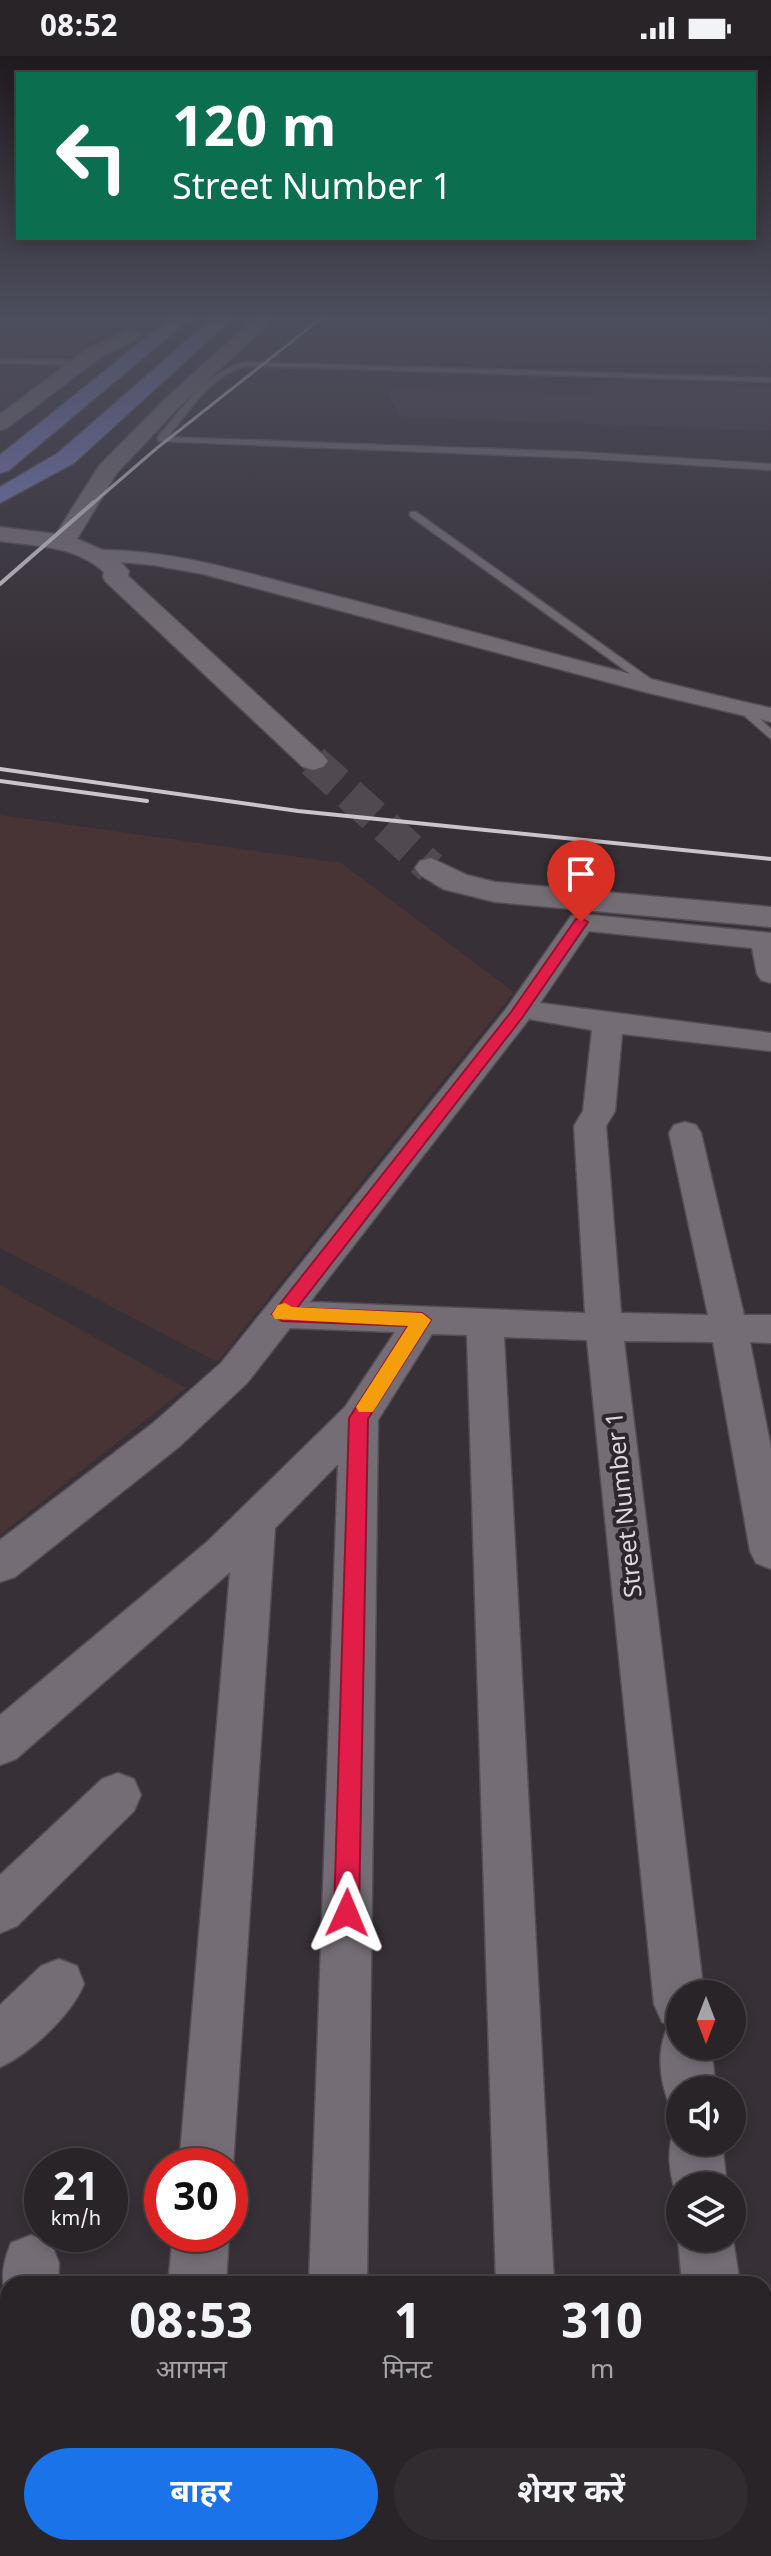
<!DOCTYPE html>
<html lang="hi">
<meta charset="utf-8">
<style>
:root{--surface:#292428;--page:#312c30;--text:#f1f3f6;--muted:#a5a4a8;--line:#454145;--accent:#1a73e8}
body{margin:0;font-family:Georgia,"Noto Sans Devanagari",serif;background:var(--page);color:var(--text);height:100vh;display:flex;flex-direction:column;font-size:30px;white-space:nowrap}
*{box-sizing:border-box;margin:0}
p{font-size:26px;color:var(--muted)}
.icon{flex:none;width:44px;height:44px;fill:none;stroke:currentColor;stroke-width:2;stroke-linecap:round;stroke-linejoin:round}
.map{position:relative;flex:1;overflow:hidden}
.details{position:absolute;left:0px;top:2220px;width:772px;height:280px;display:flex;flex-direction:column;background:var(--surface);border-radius:24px 24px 0 0;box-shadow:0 4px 12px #0003,0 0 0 2px var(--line)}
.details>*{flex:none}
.banner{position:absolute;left:16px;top:16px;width:740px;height:168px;border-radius:0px;box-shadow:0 4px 12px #0003,0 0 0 2px var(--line);background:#0b6e4f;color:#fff;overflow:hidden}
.needle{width:52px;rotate:180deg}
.controls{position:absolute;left:666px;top:1924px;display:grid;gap:16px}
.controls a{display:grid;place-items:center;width:80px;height:80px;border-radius:50%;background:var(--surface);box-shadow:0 4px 12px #0003,0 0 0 2px var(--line);font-size:40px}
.speed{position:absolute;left:24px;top:2092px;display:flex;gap:16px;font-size:40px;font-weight:700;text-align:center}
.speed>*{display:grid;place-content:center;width:104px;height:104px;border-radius:50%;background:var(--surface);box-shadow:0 4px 12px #0003,0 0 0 2px var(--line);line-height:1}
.speed small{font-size:20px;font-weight:400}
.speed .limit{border:12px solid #d22;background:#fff;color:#111}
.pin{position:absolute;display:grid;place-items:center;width:68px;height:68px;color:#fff;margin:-82px -34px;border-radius:50% 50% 50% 0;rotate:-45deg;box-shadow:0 0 8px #0007}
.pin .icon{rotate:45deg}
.me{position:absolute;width:88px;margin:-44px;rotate:1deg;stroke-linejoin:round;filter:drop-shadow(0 0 6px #0008)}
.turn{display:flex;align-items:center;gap:28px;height:168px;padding:0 24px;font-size:36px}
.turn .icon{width:104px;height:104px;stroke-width:2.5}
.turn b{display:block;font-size:56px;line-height:68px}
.eta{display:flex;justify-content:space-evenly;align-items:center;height:136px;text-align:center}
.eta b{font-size:48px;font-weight:700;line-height:56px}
.primary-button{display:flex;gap:16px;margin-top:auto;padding:16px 24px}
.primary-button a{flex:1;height:92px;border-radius:48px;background:var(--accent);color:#fff;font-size:32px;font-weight:700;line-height:92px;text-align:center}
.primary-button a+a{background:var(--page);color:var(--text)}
.status{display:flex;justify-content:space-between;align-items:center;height:56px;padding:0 40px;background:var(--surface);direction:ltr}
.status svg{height:22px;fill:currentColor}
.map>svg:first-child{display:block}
.built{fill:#423641}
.industrial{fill:#433543}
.education{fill:#493435}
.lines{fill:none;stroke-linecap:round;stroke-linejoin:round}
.tertiary-tunnel{stroke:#50494f;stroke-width:33;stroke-dasharray:33 16;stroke-linecap:butt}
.service-casing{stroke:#534e53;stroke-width:3}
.minor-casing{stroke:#534e53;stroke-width:3}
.tertiary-casing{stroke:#534e53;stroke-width:3}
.primary-casing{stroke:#534e53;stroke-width:3}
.service{fill:#756d75;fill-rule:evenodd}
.minor{fill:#756d75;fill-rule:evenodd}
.tertiary{fill:#756d75;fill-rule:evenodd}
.primary{fill:#7279b8;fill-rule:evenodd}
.rail-far1{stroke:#c9c5c9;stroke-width:3}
.rail{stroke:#c9c5c9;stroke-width:4}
.route{fill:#e11d48;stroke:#92132f;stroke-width:2}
.slow{fill:#f59e0b}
.labels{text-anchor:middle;stroke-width:8;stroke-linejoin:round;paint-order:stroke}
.street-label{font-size:24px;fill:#dcd8dc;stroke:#2d262c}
</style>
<div class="status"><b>08:52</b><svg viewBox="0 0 49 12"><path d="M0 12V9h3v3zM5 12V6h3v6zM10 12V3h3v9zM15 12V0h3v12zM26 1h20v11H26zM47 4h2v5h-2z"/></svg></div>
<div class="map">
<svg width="771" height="2500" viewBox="0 0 771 2500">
<rect width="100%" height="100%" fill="#373036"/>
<path class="built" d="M 0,260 L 120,260 L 0,360 Z"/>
<path class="industrial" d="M 591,324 L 771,331 L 771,375 L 400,361 L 386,333 L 593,339 Z"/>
<g class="education">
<path d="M 0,759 L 341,807 L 514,936 L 217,1306 L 0,1192 Z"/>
<path d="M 0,1229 L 186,1332 L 0,1479 Z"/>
</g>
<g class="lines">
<path class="tertiary-tunnel" d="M 313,705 L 431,812"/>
<g class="service-casing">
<g id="service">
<path d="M 0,303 L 81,305 L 85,307 L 81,309 L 0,307 Z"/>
<path d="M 245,306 L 771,322 L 771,326 L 245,310 C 210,321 190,354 168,381 L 579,396 L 771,408 L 771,414 L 579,402 L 158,385 L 158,381 C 183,351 205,316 245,306 Z"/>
<path d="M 410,456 L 416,456 L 662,631 L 662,635 L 654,635 L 410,460 Z"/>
<path d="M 739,651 L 747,651 L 771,673 L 771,683 L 739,655 Z"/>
</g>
</g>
<g class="minor-casing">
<g id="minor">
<path d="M 104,494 C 183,495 259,521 336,540 C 481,577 625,619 771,652 L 771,666 L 645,636 L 203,518 L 153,509 L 97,504 L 94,500 L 97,496 Z"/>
<path d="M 581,858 L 771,877 L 771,927 L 761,924 L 757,918 L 752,892 L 589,875 L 540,947 L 771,977 L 771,995 L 622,978 L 615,1055 L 606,1070 L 621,1257 L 708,1259 L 669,1077 L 674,1069 L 685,1066 L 696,1069 L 701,1077 L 744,1259 L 771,1259 L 771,1287 L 750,1286 L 771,1392 L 771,1513 L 756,1507 L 750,1495 L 713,1286 L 624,1285 L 704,1938 L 680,1938 L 680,1990 L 711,1990 L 716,2034 L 680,2034 L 680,2056 L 671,2053 C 660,2026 656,1998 667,1972 L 671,1970 L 662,1966 L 654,1948 L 587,1284 L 504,1281 L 554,2228 L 496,2228 L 467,1279 L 432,1278 L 378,1364 L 367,2228 L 309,2228 L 338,1408 L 275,1472 L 233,2110 L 230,2118 L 230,2110 L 179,2110 L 230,1516 L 16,1703 L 0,1709 L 0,1659 L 207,1486 L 345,1351 L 395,1276 L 290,1272 L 247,1327 L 180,1390 L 15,1521 L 0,1526 L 0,1484 L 152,1368 L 221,1307 L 506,953 L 571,860 ZM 529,963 L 592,974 L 583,1055 L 574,1070 L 585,1257 L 310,1246 Z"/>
<path d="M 118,1717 L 134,1723 L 141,1739 L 134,1755 L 17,1870 L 0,1877 L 0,1819 L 102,1723 Z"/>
<path d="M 59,1903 L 77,1910 L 84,1928 C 72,1958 30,1998 0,2011 L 0,1949 L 41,1910 Z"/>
<path d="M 680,2065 L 680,2086 L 722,2086 L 727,2130 L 680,2130 L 680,2148 C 669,2121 665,2094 676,2067 Z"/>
<path d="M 680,2177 L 680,2182 L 732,2182 L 732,2177 L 740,2228 L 682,2228 L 678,2182 Z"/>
<path d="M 173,2178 L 229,2178 L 226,2228 L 168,2228 Z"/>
<path d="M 31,2179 L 51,2187 L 59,2207 L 58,2228 L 8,2228 L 8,2246 C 0,2224 2,2209 11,2187 Z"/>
<path d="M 8,2397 L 8,2492 L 32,2492 L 31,2500 L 0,2500 L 0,2401 Z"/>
<path d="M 764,2472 L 771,2489 L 771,2500 L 711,2500 L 710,2492 L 764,2492 Z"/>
<path d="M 146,2492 L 208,2492 L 207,2500 L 145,2500 Z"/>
<rect x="300" y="2492" width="62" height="8"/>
<rect x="505" y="2492" width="62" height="8"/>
</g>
</g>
<g class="tertiary-casing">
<g id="tertiary">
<path d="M 257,260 L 277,260 L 177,353 L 116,418 L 77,483 L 114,499 L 129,515 L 128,520 L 323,699 L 328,705 L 323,711 L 313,714 L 303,711 L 106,526 L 103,521 L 104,516 C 76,490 36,490 0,485 L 0,471 L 56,478 L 99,410 L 163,345 Z"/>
<path d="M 131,273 L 138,275 L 140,279 L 138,283 L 101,301 L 7,372 L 0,374 L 0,358 L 87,293 Z"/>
<path d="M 431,802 L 467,819 L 495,826 L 771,851 L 771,871 L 495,846 L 443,833 L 420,819 L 415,812 L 420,805 Z"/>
</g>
</g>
<g class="primary-casing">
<g id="primary">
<path d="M 173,260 L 193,260 L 8,415 L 0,417 L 0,399 Z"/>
<path d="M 215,260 L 235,260 L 74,407 L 0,447 L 0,431 L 58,397 Z"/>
</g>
</g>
<use href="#service" class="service"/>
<use href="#minor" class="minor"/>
<use href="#tertiary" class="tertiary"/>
<use href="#primary" class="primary"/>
<path class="rail-far1" d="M 92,448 L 157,392 L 324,260"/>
<g class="rail">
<path d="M 0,528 L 94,446"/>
<path d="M 0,713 L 298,755 L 771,803"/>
<path d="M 0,725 L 147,745"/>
</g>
</g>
<linearGradient id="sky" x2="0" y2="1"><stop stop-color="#1e1a1e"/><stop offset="0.43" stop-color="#4d4e5d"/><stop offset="1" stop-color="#4d4e5d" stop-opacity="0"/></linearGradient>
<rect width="771" height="610" fill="url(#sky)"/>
<path class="route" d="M 581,862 L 588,866 L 522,962 L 297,1252 L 422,1257 L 431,1264 L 368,1363 L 359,1857 L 355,1866 L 347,1869 L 338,1866 L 334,1857 L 349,1362 L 408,1270 L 282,1265 L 272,1258 L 511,956 L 576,863 Z"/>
<path class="slow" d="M 285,1247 L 292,1251 L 422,1257 L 431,1264 L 373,1356 L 359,1356 L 356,1351 L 408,1270 L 275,1263 L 272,1258 L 278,1249 Z"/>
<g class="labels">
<g class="street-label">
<text transform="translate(624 1449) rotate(-96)" y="8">Street Number 1</text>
</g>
</g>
</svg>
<div class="controls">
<a><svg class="needle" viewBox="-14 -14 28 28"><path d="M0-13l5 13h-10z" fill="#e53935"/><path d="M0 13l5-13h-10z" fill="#a5a4a8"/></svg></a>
<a><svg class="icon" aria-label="sound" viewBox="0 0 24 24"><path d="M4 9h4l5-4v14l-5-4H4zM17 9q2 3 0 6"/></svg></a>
<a><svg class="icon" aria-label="layers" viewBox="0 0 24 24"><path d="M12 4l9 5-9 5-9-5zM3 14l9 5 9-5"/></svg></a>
</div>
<div class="speed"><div>21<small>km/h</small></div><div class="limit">30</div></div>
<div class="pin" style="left:581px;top:866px;background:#d93025"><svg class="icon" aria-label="arrive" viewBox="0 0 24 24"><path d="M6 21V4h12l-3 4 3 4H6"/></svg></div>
<svg class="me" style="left:347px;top:1857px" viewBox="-20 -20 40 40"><path d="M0-17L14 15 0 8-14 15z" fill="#e11d48" stroke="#fff" stroke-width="4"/></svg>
<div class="banner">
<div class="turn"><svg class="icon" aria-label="left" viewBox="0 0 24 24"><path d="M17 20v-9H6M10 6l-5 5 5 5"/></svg><div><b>120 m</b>Street Number 1</div></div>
</div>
<section class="details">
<div class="eta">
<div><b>08:53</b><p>आगमन</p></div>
<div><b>1</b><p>मिनट</p></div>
<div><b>310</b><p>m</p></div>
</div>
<div class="primary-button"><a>बाहर</a><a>शेयर करें</a></div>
</section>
</div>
